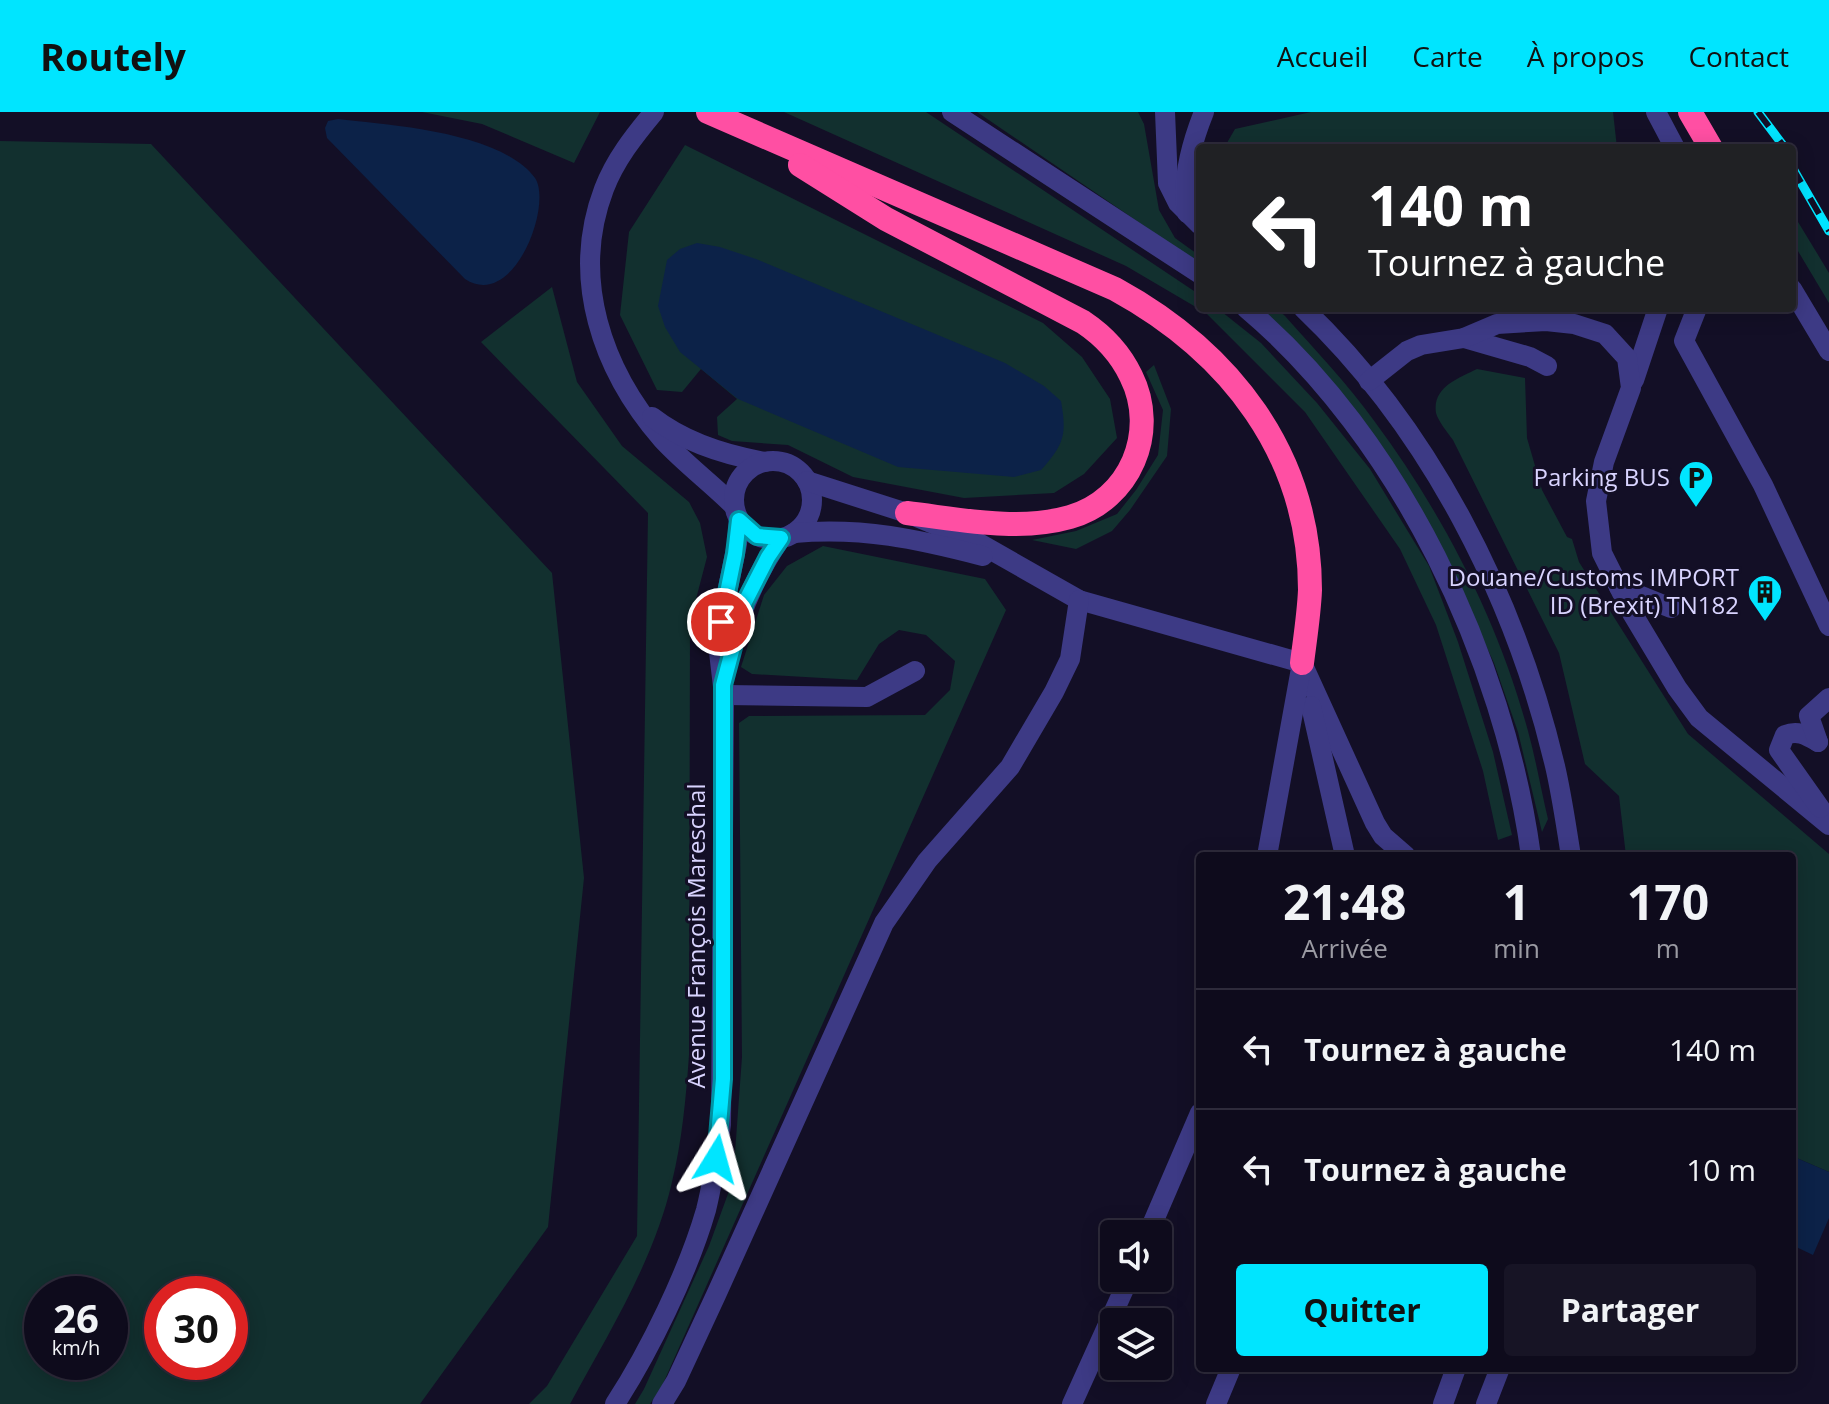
<!DOCTYPE html>
<html lang="fr">
<meta charset="utf-8">
<style>
:root{--surface:#0e0b1c;--page:#171425;--text:#f1f3f6;--muted:#9b9ba3;--line:#2e2b3b;--accent:#00e5ff}
body{margin:0;font-family:"Open Sans",sans-serif;background:var(--page);color:var(--text);height:100vh;display:flex;flex-direction:column;font-size:30px;white-space:nowrap}
*{box-sizing:border-box;margin:0}
p{font-size:26px;color:var(--muted)}
.icon{flex:none;width:44px;height:44px;fill:none;stroke:currentColor;stroke-width:2;stroke-linecap:round;stroke-linejoin:round}
.map{position:relative;flex:1;overflow:hidden}
.side{position:absolute;left:1196px;top:740px;width:600px;height:520px;display:flex;flex-direction:column;background:var(--surface);border-radius:8px;box-shadow:0 4px 20px #0003,0 0 0 2px var(--line)}
.side>*{flex:none}
.hud{position:absolute;left:1196px;top:32px;width:600px;height:168px;border-radius:8px;box-shadow:0 4px 20px #0003,0 0 0 2px var(--line);background:#202124;color:#fff;overflow:hidden}
.tools{position:absolute;left:1100px;top:1108px;display:grid;gap:16px}
.tools a{display:grid;place-items:center;width:72px;height:72px;border-radius:8px;background:var(--surface);box-shadow:0 4px 20px #0003,0 0 0 2px var(--line);font-size:40px}
.speed{position:absolute;left:24px;top:1164px;display:flex;gap:16px;font-size:40px;font-weight:700;text-align:center}
.speed>*{display:grid;place-content:center;width:104px;height:104px;border-radius:50%;background:var(--surface);box-shadow:0 4px 20px #0003,0 0 0 2px var(--line);line-height:1}
.speed small{font-size:20px;font-weight:400}
.speed .limit{border:12px solid #d22;background:#fff;color:#111}
.pin{position:absolute;display:grid;place-items:center;width:68px;height:68px;color:#fff;margin:-34px;border:4px solid #fff;border-radius:50%;box-shadow:0 2px 8px #0007}
.me{position:absolute;width:88px;margin:-44px;rotate:8deg;stroke-linejoin:round;filter:drop-shadow(0 0 6px #0008)}
.turn{display:flex;align-items:center;gap:28px;height:168px;padding:0 40px;font-size:36px}
.turn .icon{width:104px;height:104px;stroke-width:2.5}
.turn b{display:block;font-size:56px;line-height:68px}
.eta{display:flex;justify-content:space-evenly;align-items:center;height:136px;text-align:center}
.eta b{font-size:48px;font-weight:700;line-height:56px}
.button{display:flex;gap:16px;margin-top:auto;padding:16px 40px}
.button a{flex:1;height:92px;border-radius:8px;background:var(--accent);color:#111;font-size:32px;font-weight:700;line-height:92px;text-align:center}
.button a+a{background:var(--page);color:var(--text)}
ul{padding:0;list-style:none}
li{display:flex;align-items:center;gap:24px;height:120px;padding:0 40px;border-top:2px solid var(--line)}
li div{flex:1}
li b{display:block;font-size:30px}
li em{font-style:normal}
header{display:flex;align-items:center;gap:48px;box-sizing:border-box;height:112px;padding:0 40px;background:var(--accent);color:#111}
header strong{font-size:38px}
nav{display:flex;gap:44px;margin-inline-start:auto;font-size:28px}
.map>svg:first-child{display:block}
.green{fill:#12302f;fill-rule:evenodd}
.water{fill:#0c2248}
.lines{fill:none;stroke-linecap:round;stroke-linejoin:round}
.minor{stroke:#3d3a85;stroke-width:20}
.highway{stroke:#ff4fa3;stroke-width:24}
.rail-casing{stroke:#00e5ff;stroke-width:9}
.rail{stroke:#130f26;stroke-width:6;stroke-dasharray:18;stroke-linecap:butt}
.route-casing{stroke:#0095a6;stroke-width:20}
.route{stroke:#00e5ff;stroke-width:14}
.labels{text-anchor:middle;stroke-width:6;stroke-linejoin:round;paint-order:stroke}
.poi-label{font-size:24px;fill:#d9d4ff;stroke:#130f26;text-anchor:end}
.street-label{font-size:24px;fill:#d9d4ff;stroke:#130f26}
</style>
<header>
<strong>Routely</strong>
<nav><a>Accueil</a><a>Carte</a><a>À propos</a><a>Contact</a></nav>
</header>
<div class="map">
<svg width="1829" height="1292" viewBox="0 0 1829 1292">
<rect width="100%" height="100%" fill="#130f26"/>
<g class="green">
<path d="M 422,0 L 600,0 L 574,51 L 482,12 Z"/>
<path d="M 784,0 L 926,0 L 1200,183 L 1200,196 L 1217,196 L 1261,231 L 1317,291 L 1370,357 L 1429,454 L 1458,530 L 1493,640 L 1512,723 L 1498,728 L 1483,659 L 1436,513 L 1400,437 L 1305,300 L 1206,201 L 1126,154 Z"/>
<path d="M 977,0 L 1138,0 L 1144,12 L 1159,98 L 1175,126 L 1200,144 L 1200,152 Z"/>
<path d="M 1311,0 L 1613,0 L 1617,36 L 1224,36 L 1235,17 Z"/>
<path d="M 0,29 L 151,32 L 552,461 L 584,766 L 548,1115 L 420,1292 L 0,1292 ZM 42,1182 L 110,1182 L 110,1250 L 42,1250 ZM 162,1182 L 230,1182 L 230,1250 L 162,1250 Z"/>
<path d="M 685,33 L 1043,211 L 1082,245 L 1110,287 L 1117,326 L 1084,362 L 1054,381 L 964,386 L 853,365 L 788,333 L 732,329 L 718,323 L 717,305 L 737,287 L 701,257 L 682,280 L 657,278 L 620,203 L 629,120 Z"/>
<path d="M 1792,100 L 1829,161 L 1829,191 L 1792,129 Z"/>
<path d="M 552,175 L 577,270 L 622,334 L 689,390 L 700,411 L 707,445 L 690,510 L 689,943 C 686,986 682,1029 672,1070 C 654,1149 608,1222 570,1292 L 529,1292 L 547,1274 L 637,1124 L 648,401 L 481,230 Z"/>
<path d="M 1260,196 L 1276,196 L 1285,204 C 1315,238 1348,272 1375,310 C 1443,402 1498,508 1528,619 C 1536,648 1541,678 1548,707 L 1542,720 L 1518,620 L 1494,551 L 1439,431 Z"/>
<path d="M 1154,253 L 1171,297 L 1167,344 L 1130,398 L 1112,419 L 1076,437 L 1032,428 L 1076,419 L 1117,402 L 1136,378 L 1158,343 L 1163,298 L 1146,260 Z"/>
<path d="M 1477,257 L 1525,266 L 1527,326 L 1542,378 L 1567,425 L 1572,427 L 1579,450 L 1688,622 L 1829,742 L 1829,1060 L 1792,1044 L 1792,744 L 1626,744 L 1619,684 L 1585,652 L 1559,541 L 1453,328 C 1448,321 1438,309 1436,301 C 1432,275 1459,266 1477,257 Z"/>
<path d="M 823,434 L 985,467 L 1006,498 L 662,1274 L 650,1292 L 635,1292 L 644,1277 L 709,1134 L 733,1068 L 742,945 L 739,611 L 749,604 L 925,603 L 950,578 L 955,549 L 926,523 L 899,518 L 879,532 L 857,568 L 752,562 L 741,555 L 764,483 L 787,454 Z"/>
</g>
<g class="water">
<path d="M 338,7 C 391,13 501,20 535,66 C 553,92 514,199 465,167 L 327,26 L 325,16 L 328,9 Z"/>
<path d="M 697,131 L 720,135 L 756,147 L 1005,251 L 1044,274 L 1061,289 C 1067,323 1064,332 1041,358 L 1014,365 L 898,355 L 738,287 L 680,240 L 665,215 L 658,194 L 667,148 L 680,137 Z"/>
<path d="M 1792,1044 L 1829,1060 L 1829,1106 L 1813,1143 L 1792,1133 Z"/>
</g>
<g class="lines">
<g class="minor">
<path d="M 654,0 C 634,24 615,48 604,77 C 570,166 602,258 662,327 C 684,351 711,371 734,394"/>
<path d="M 952,0 L 1200,162"/>
<path d="M 1165,0 L 1168,71 L 1178,91 L 1200,113"/>
<path d="M 1656,0 L 1675,36"/>
<path d="M 1187,101 C 1181,68 1192,30 1204,0"/>
<path d="M 1792,177 L 1829,239"/>
<path d="M 1246,196 C 1400,326 1504,546 1531,744"/>
<path d="M 1303,196 C 1430,317 1515,485 1555,654 C 1562,684 1566,714 1571,744"/>
<path d="M 1697,196 L 1684,229 L 1763,373 L 1829,514"/>
<path d="M 1464,226 L 1530,245 L 1547,254"/>
<path d="M 1634,268 L 1658,196"/>
<path d="M 1369,269 L 1407,239 L 1421,233 L 1464,226 L 1497,212 L 1546,209 L 1574,212 L 1605,222 L 1627,246 L 1631,276 L 1604,350 L 1596,389 L 1602,441 L 1632,501 L 1677,576 L 1699,606 L 1829,713"/>
<path d="M 652,305 C 684,330 725,343 765,350"/>
<circle cx="773" cy="388" r="39"/>
<path d="M 807,369 L 907,401 L 977,430 L 1079,488 L 1302,551 L 1375,711 L 1383,724 L 1406,744"/>
<path d="M 794,421 C 863,415 917,427 983,444"/>
<path d="M 1619,475 L 1671,496"/>
<path d="M 727,553 C 737,507 754,465 781,426"/>
<path d="M 724,583 L 867,585 L 915,559"/>
<path d="M 1311,594 L 1345,744"/>
<path d="M 1818,630 C 1806,623 1798,618 1785,623 L 1779,638 L 1820,696"/>
<path d="M 1818,630 L 1809,604 L 1829,586"/>
<path d="M 1267,744 L 1302,551"/>
<path d="M 1148,1122 L 1200,1001"/>
<path d="M 615,1292 C 650,1238 688,1160 706,1098 C 713,1070 717,1042 721,1013 L 724,583 L 719,540 L 721,510 L 737,432 L 739,408"/>
<path d="M 662,1292 L 676,1269 L 716,1183 L 884,811 L 927,749 L 1010,655 L 1054,580 L 1070,547 L 1079,488"/>
<path d="M 1072,1292 L 1129,1166"/>
<path d="M 1216,1292 L 1231,1256"/>
<path d="M 1443,1292 L 1456,1256"/>
<path d="M 1486,1292 L 1500,1256"/>
</g>
<g class="highway">
<path d="M 708,0 L 1115,177 C 1230,240 1310,342 1310,478 C 1309,502 1305,527 1302,551"/>
<path d="M 1690,0 L 1711,36"/>
<path d="M 800,53 L 886,107 L 1083,210 C 1104,224 1120,241 1131,264 C 1159,320 1130,388 1070,405 C 1018,420 959,407 907,401"/>
</g>
<g class="rail-casing">
<g id="rail">
<path d="M 1758,0 L 1785,36"/>
<path d="M 1792,55 L 1829,119"/>
</g>
</g>
<use href="#rail" class="rail"/>
</g>
<g class="lines">
<g class="route-casing">
<path id="route" d="M 716,1047 L 723,967 L 723,573 L 745,490 L 768,445 L 781,426 L 757,424 L 739,408 L 735,442 L 721,510"/>
</g>
<use href="#route" class="route"/>
</g>
<defs>
<g id="parking-pin" transform="scale(1.8)"><path d="M0 17L-7.5 6A9.5 9.5 0 1 1 7.5 6Z" fill="#00e5ff" stroke="#130f26"/><path d="M-3.5-5.5H1a3.5 3.5 0 0 1 0 7H-1V5.5H-3.5ZM-1-3.4V-.6H.8a1.4 1.4 0 0 0 0-2.8Z" fill="#111"/></g>
<g id="building-pin" transform="scale(1.8)"><path d="M0 17L-7.5 6A9.5 9.5 0 1 1 7.5 6Z" fill="#00e5ff" stroke="#130f26"/><path d="M-4-6H4V6H1V3H-1V6H-4ZM-2.5-4.3h1.7v1.8h-1.7ZM.8-4.3h1.7v1.8H.8ZM-2.5-1h1.7V.8h-1.7ZM.8-1h1.7V.8H.8Z" fill="#111"/></g>
</defs>
<g fill-rule="evenodd">
<use href="#parking-pin" x="1696" y="366"/>
<use href="#building-pin" x="1765" y="480"/>
</g>
<g class="labels">
<g class="poi-label">
<text x="1670" y="374">Parking BUS</text>
<text x="1739" y="474">Douane/Customs IMPORT<tspan x="1739" dy="28">ID (Brexit) TN182</tspan></text>
</g>
<g class="street-label">
<text transform="translate(697 824) rotate(-90)" y="8">Avenue François Mareschal</text>
</g>
</g>
</svg>
<div class="tools">
<a><svg class="icon" aria-label="sound" viewBox="0 0 24 24"><path d="M4 9h4l5-4v14l-5-4H4zM17 9q2 3 0 6"/></svg></a>
<a><svg class="icon" aria-label="layers" viewBox="0 0 24 24"><path d="M12 4l9 5-9 5-9-5zM3 14l9 5 9-5"/></svg></a>
</div>
<div class="speed"><div>26<small>km/h</small></div><div class="limit">30</div></div>
<div class="pin" style="left:721px;top:510px;background:#d93025"><svg class="icon" aria-label="arrive" viewBox="0 0 24 24"><path d="M6 21V4h12l-3 4 3 4H6"/></svg></div>
<svg class="me" style="left:716px;top:1047px" viewBox="-20 -20 40 40"><path d="M0-17L14 15 0 8-14 15z" fill="#00e5ff" stroke="#fff" stroke-width="4"/></svg>
<div class="hud">
<div class="turn"><svg class="icon" aria-label="left" viewBox="0 0 24 24"><path d="M17 20v-9H6M10 6l-5 5 5 5"/></svg><div><b>140 m</b>Tournez à gauche</div></div>
</div>
<section class="side">
<div class="eta">
<div><b>21:48</b><p>Arrivée</p></div>
<div><b>1</b><p>min</p></div>
<div><b>170</b><p>m</p></div>
</div>
<ul>
<li><svg class="icon" aria-label="left" viewBox="0 0 24 24"><path d="M17 20v-9H6M10 6l-5 5 5 5"/></svg><div><b>Tournez à gauche</b></div><em>140 m</em></li>
<li><svg class="icon" aria-label="left" viewBox="0 0 24 24"><path d="M17 20v-9H6M10 6l-5 5 5 5"/></svg><div><b>Tournez à gauche</b></div><em>10 m</em></li>
</ul>
<div class="button"><a>Quitter</a><a>Partager</a></div>
</section>
</div>
